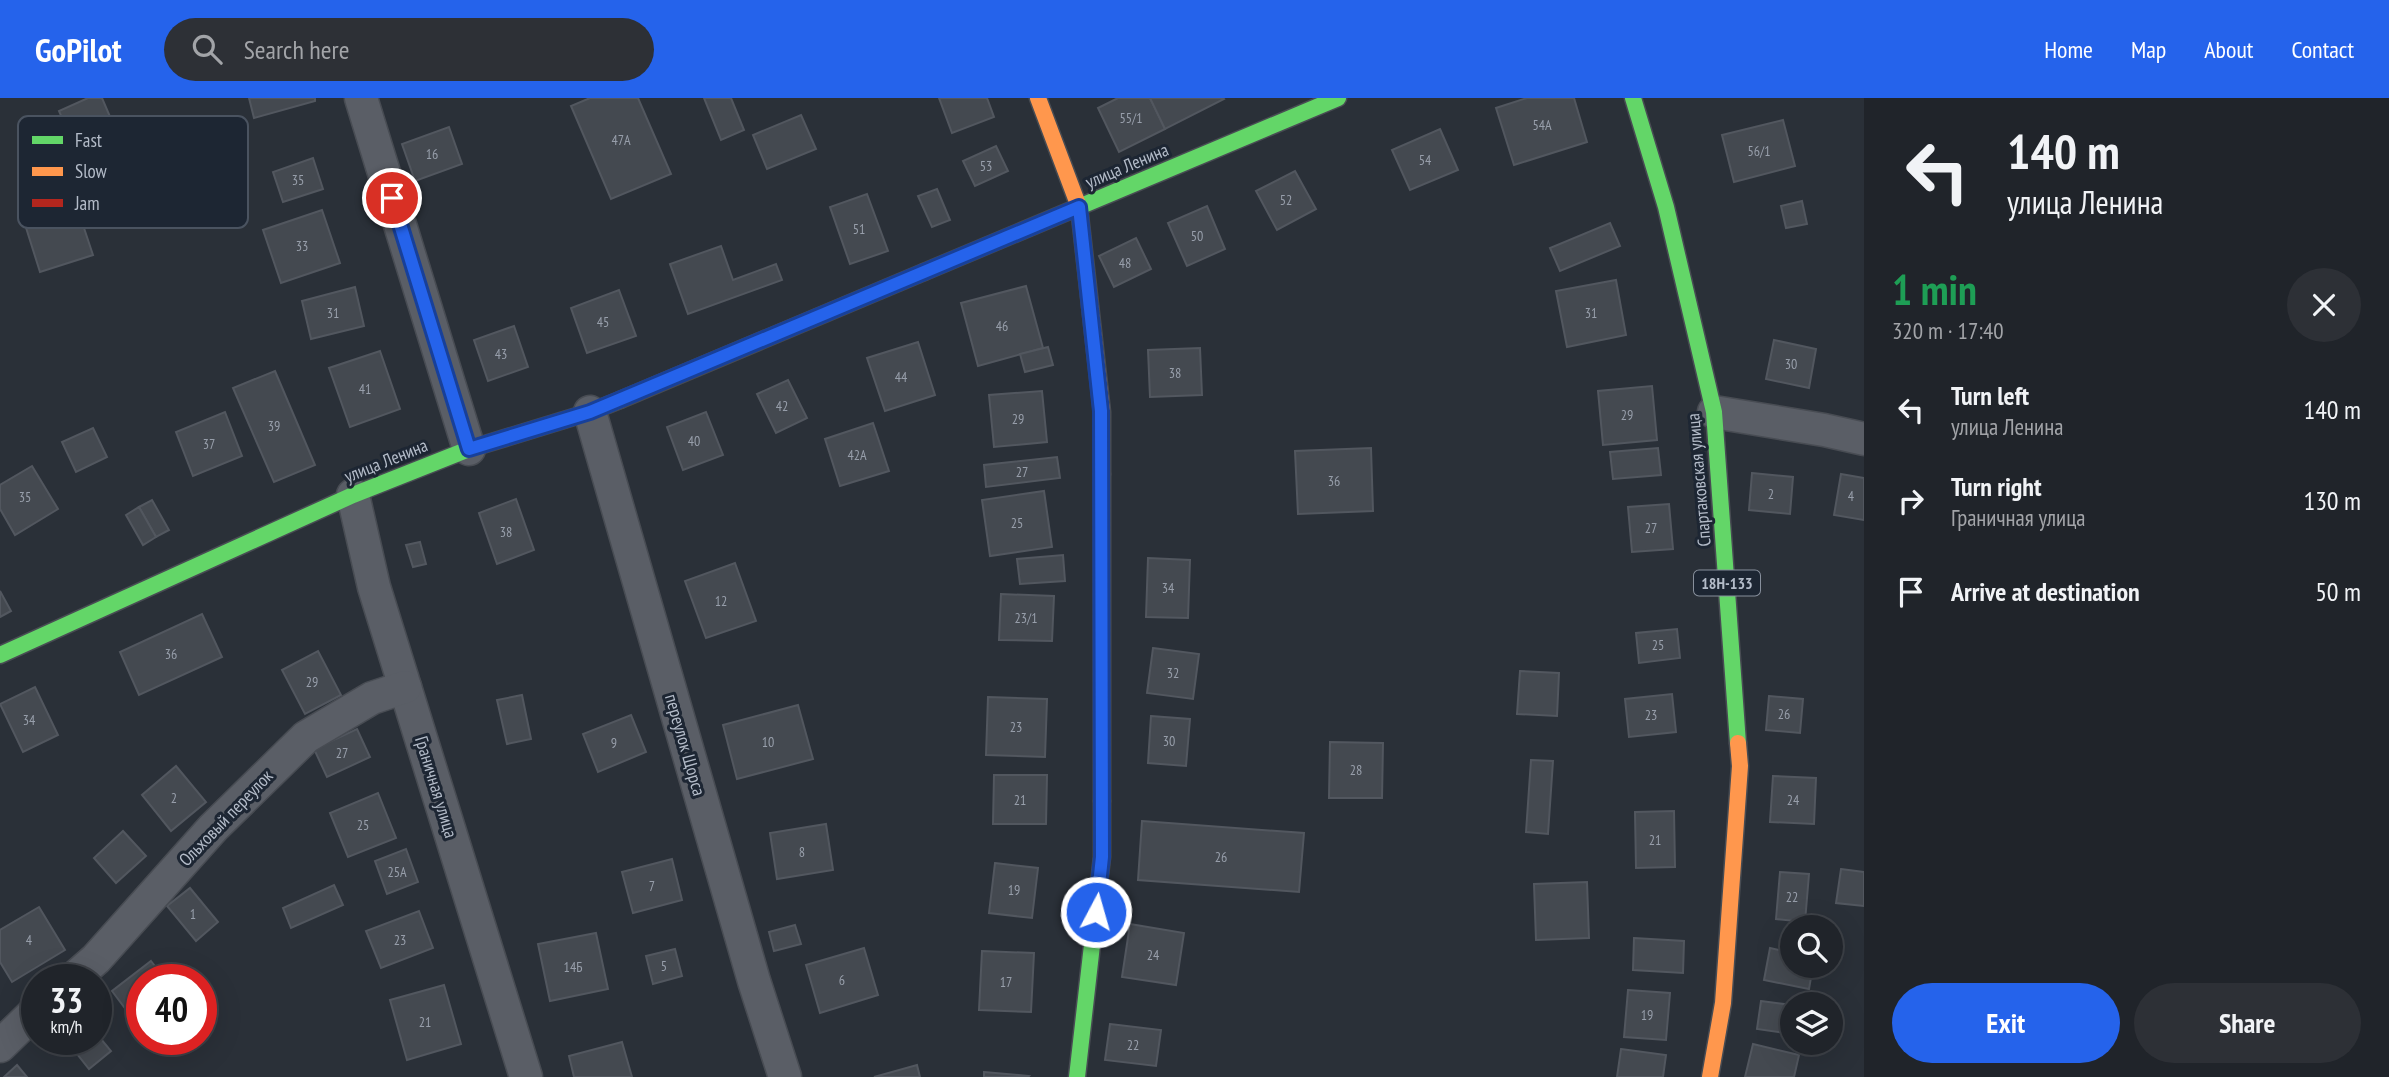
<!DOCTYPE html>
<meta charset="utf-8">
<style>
:root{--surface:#20242a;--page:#2d3036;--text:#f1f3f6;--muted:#a2a4a8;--line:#3d4147;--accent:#2563eb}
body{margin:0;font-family:"PT Sans Narrow",sans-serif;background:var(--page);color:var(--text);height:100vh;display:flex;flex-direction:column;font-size:26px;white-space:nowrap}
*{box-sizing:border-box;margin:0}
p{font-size:23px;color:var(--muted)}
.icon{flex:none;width:38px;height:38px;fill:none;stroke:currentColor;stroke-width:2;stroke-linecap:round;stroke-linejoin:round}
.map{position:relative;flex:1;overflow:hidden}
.sheet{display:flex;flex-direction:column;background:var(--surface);width:525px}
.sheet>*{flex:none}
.banner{background:#20242a;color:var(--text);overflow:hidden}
.fabs{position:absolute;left:1780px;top:817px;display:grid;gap:14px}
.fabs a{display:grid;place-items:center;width:63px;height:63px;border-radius:50%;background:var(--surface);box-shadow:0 7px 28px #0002,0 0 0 2px var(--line);font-size:35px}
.speed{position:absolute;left:21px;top:866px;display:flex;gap:14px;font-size:35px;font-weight:700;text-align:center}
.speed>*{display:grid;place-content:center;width:91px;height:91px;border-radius:50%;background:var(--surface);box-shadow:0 7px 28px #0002,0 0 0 2px var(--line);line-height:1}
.speed small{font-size:18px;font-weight:400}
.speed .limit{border:10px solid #d22;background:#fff;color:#111}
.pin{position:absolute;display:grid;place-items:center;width:60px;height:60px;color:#fff;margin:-30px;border:4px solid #fff;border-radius:50%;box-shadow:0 2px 7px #0007}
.me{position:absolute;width:77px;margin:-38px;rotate:6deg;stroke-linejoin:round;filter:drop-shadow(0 0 5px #0008)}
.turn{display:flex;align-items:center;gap:24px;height:147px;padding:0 28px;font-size:32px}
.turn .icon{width:91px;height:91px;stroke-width:2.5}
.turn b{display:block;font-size:49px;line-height:60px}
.round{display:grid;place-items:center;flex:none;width:74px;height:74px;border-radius:37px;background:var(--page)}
.summary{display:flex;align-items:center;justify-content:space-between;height:119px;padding:0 28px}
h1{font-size:42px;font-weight:700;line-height:52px;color:#1e9e55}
.primary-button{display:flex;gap:14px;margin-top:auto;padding:14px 28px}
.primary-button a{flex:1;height:80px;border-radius:42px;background:var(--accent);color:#fff;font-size:28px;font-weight:700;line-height:80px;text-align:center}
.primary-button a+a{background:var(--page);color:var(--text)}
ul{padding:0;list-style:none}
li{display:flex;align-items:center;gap:21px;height:91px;padding:0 28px}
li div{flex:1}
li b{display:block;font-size:26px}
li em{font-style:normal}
header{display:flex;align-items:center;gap:42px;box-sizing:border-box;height:98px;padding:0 35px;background:var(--accent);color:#fff}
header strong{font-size:33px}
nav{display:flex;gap:38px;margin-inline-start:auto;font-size:24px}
.search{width:490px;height:63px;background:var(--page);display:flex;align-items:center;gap:18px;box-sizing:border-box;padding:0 24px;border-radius:38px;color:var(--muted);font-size:26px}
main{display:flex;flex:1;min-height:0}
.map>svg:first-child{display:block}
.building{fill:#444950;stroke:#52575f;stroke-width:2}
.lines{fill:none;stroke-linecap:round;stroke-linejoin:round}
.street-casing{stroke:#484c53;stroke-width:35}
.fast-casing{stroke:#484c53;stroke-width:19}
.slow-casing{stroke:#484c53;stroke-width:19}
.jam-casing{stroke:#484c53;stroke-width:19}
.street{stroke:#5a5e66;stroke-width:32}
.fast{stroke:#63d668;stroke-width:16}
.slow{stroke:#ff974d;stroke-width:16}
.jam{stroke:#b3261e;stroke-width:16}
.route-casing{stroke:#184099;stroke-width:18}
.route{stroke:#2563eb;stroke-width:12}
.labels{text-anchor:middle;stroke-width:6;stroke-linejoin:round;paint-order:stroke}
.number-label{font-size:14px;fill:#989fab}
.shield{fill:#1d2633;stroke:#878f9c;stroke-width:2}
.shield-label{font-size:16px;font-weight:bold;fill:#b4bcc9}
.street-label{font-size:18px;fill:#b4bcc9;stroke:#1d2633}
.key{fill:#1d2633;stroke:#4a5360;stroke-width:2}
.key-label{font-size:19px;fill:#b4bcc9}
</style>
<header>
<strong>GoPilot</strong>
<div class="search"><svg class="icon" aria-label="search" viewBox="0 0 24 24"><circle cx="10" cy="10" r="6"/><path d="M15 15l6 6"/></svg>Search here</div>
<nav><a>Home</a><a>Map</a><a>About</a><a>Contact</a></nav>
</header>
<main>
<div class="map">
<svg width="1864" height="979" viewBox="0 0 1864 979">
<rect width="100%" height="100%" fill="#2a3038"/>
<g class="building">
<path d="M 88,0 L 102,0 L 114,28 L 73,46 L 59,13 Z"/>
<path d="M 249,0 L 315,0 L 315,3 L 254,20 Z"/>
<path d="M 590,0 L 638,0 L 671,76 L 611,101 L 571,8 Z"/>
<path d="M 704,0 L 731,0 L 744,32 L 721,42 Z"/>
<path d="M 939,0 L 987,0 L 994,19 L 952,35 Z"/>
<path d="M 1118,0 L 1150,0 L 1165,31 L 1119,54 L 1098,10 Z"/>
<path d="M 1150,0 L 1223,0 L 1224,1 L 1165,31 Z"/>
<path d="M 1527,0 L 1574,0 L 1587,44 L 1514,67 L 1496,10 Z"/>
<path d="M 801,17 L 816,51 L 767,71 L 753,37 Z"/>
<path d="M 1783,22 L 1795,68 L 1734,84 L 1722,37 Z"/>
<path d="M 449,29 L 462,66 L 415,83 L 402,46 Z"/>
<path d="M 1440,31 L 1458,72 L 1410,92 L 1392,52 Z"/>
<path d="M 996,48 L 1008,73 L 975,88 L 963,63 Z"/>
<path d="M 313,60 L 323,91 L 283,104 L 273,74 Z"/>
<path d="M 1295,73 L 1316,111 L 1277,132 L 1256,93 Z"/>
<path d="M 937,91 L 950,122 L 932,129 L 918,98 Z"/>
<path d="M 867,96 L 888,153 L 850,166 L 830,109 Z"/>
<path d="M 74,100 L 93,157 L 40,174 L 22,117 Z"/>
<path d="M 1802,103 L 1807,126 L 1786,130 L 1781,108 Z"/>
<path d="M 1207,108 L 1225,151 L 1187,168 L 1168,125 Z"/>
<path d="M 322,112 L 340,165 L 281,185 L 263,132 Z"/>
<path d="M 1610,125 L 1620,148 L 1560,173 L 1550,150 Z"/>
<path d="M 1136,140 L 1151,171 L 1114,189 L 1099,158 Z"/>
<path d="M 721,148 L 733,182 L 776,166 L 782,182 L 688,216 L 670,166 Z"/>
<path d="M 1616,182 L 1626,237 L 1567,249 L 1556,193 Z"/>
<path d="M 1026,188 L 1043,250 L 978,268 L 961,205 Z"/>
<path d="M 355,189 L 364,228 L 311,241 L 302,203 Z"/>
<path d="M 619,192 L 636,238 L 587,255 L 571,210 Z"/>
<path d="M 514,228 L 528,269 L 488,283 L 474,242 Z"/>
<path d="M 1774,242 L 1816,251 L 1809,290 L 1766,281 Z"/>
<path d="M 918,244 L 935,297 L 885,313 L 867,260 Z"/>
<path d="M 1048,249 L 1053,267 L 1025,274 L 1020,256 Z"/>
<path d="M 1200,250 L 1202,297 L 1150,299 L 1148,252 Z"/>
<path d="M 380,253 L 400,311 L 350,329 L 329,270 Z"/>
<path d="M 275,273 L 315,367 L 274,384 L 233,290 Z"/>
<path d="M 788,282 L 807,320 L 776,335 L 757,296 Z"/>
<path d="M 1652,288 L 1657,342 L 1603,347 L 1598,293 Z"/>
<path d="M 1042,293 L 1047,344 L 994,349 L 989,297 Z"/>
<path d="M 225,314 L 242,358 L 193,378 L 176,334 Z"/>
<path d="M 706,314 L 723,357 L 683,372 L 667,329 Z"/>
<path d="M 873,325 L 889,373 L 840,388 L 825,341 Z"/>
<path d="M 93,330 L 107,359 L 76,374 L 62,344 Z"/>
<path d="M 1371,350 L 1373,413 L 1298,416 L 1295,353 Z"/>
<path d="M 1658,350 L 1661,377 L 1613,381 L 1610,354 Z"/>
<path d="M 1057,359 L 1060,380 L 986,389 L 984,367 Z"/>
<path d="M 32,368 L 58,411 L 15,437 L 0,411 L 0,387 Z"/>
<path d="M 1752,375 L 1793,379 L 1790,416 L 1749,412 Z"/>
<path d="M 1841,376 L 1864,380 L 1864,422 L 1834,417 Z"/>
<path d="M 1044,393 L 1052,449 L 990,458 L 982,402 Z"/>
<path d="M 516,401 L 534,452 L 497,466 L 479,415 Z"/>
<path d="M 152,402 L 169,432 L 156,439 L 139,409 Z"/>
<path d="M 1669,406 L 1673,451 L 1632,454 L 1628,409 Z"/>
<path d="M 139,409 L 156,439 L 143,447 L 126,417 Z"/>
<path d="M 420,444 L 426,466 L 413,469 L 406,447 Z"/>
<path d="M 1063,457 L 1065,483 L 1020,486 L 1017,461 Z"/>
<path d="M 1148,460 L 1190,462 L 1188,520 L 1146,519 Z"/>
<path d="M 735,465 L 756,523 L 706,540 L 685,483 Z"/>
<path d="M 0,493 L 11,513 L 0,519 Z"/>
<path d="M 1001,496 L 1054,498 L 1052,543 L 999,542 Z"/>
<path d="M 202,516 L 222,559 L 139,597 L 120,554 Z"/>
<path d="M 1677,531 L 1680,560 L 1639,565 L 1636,535 Z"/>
<path d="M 1153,550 L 1199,556 L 1193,601 L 1147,595 Z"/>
<path d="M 318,553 L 341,597 L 305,616 L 282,572 Z"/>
<path d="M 1520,573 L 1559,575 L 1557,618 L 1517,616 Z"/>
<path d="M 35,589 L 58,637 L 23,654 L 0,606 Z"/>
<path d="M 1672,596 L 1676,634 L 1629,639 L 1625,601 Z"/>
<path d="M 522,597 L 531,641 L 507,646 L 497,602 Z"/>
<path d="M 1769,598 L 1803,601 L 1800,635 L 1766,632 Z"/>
<path d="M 988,599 L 1047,601 L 1045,659 L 986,657 Z"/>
<path d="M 798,607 L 813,661 L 737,681 L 723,627 Z"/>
<path d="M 631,617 L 646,654 L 598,674 L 583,636 Z"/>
<path d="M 1151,618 L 1190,621 L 1186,668 L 1148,665 Z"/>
<path d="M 357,631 L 370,659 L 327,679 L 314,651 Z"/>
<path d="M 1330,644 L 1383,645 L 1382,700 L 1329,700 Z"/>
<path d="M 1531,662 L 1553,663 L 1548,736 L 1526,734 Z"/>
<path d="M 176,668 L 206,704 L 171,733 L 142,697 Z"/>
<path d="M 994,677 L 1047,677 L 1046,726 L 993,726 Z"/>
<path d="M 1773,678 L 1816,680 L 1814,726 L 1770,724 Z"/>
<path d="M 378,695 L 396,740 L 348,759 L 330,715 Z"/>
<path d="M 1674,713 L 1675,769 L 1636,770 L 1635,714 Z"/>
<path d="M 1142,723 L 1304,735 L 1299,794 L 1138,782 Z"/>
<path d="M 826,726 L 833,772 L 777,781 L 770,735 Z"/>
<path d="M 123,733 L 146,758 L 116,785 L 94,760 Z"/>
<path d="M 406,751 L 418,784 L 387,796 L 375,763 Z"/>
<path d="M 672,761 L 682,802 L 633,815 L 622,774 Z"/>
<path d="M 995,765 L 1038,770 L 1032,820 L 989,815 Z"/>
<path d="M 1841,771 L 1864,774 L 1864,808 L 1836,805 Z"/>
<path d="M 1780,774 L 1809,776 L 1805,824 L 1776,821 Z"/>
<path d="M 1587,784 L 1589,840 L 1536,842 L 1534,786 Z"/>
<path d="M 334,787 L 343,807 L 291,830 L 283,810 Z"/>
<path d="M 190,790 L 218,824 L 196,843 L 167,808 Z"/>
<path d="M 39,809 L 65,852 L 12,884 L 0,864 L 0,832 Z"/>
<path d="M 419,813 L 433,850 L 381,870 L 366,833 Z"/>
<path d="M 1130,826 L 1184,835 L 1176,887 L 1122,879 Z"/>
<path d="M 795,827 L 801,846 L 774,853 L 769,834 Z"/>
<path d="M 596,835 L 608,891 L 550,903 L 538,846 Z"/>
<path d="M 1634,840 L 1684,843 L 1683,875 L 1633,872 Z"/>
<path d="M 864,850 L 878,897 L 820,915 L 806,867 Z"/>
<path d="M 1770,850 L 1792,855 L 1792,868 L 1813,868 L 1809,891 L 1764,882 Z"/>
<path d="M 675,851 L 682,878 L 653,886 L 646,858 Z"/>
<path d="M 982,853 L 1034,855 L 1031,914 L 979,912 Z"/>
<path d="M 151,863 L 166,882 L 142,882 L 142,933 L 112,893 Z"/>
<path d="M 444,887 L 461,946 L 407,962 L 390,902 Z"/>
<path d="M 1628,892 L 1670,895 L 1666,942 L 1624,939 Z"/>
<path d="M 1761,903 L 1792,907 L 1792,936 L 1757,931 Z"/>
<path d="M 1110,926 L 1161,932 L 1156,968 L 1105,962 Z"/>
<path d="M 96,935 L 111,953 L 89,971 L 66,942 L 96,942 Z"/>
<path d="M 622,944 L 632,979 L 574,979 L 569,958 Z"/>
<path d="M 1753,946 L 1799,957 L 1794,979 L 1745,979 Z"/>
<path d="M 1621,951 L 1666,957 L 1663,979 L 1617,979 Z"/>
<path d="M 17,967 L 27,979 L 4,979 Z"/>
<path d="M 917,967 L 920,979 L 874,979 Z"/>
<path d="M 984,974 L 1029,978 L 1028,979 L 984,979 Z"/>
</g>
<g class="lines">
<g class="street-casing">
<g id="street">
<path d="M 361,0 L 469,351"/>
<path d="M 590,314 L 754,883 L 785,979"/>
<path d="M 1714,314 L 1824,332 L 1864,341"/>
<path d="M 353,397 L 374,489 L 526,979"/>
<path d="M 72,882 L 96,861 L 213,730 L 306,639 L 372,600 L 405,589"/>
<path d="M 0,948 L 37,912"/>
</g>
</g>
<g class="fast-casing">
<g id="fast">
<path d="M 1633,0 L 1666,109 L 1714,314 L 1738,645"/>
<path d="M 924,174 L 1338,0"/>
<path d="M 0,557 L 353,397 L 469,351 L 590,314 L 620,302"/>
<path d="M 1077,979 L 1102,759 L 1102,703"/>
</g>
</g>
<g class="slow-casing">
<g id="slow">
<path d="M 1038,0 L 1079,109 L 1102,314 L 1102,376"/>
<path d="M 1710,979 L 1723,905 L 1740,668 L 1738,645"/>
</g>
</g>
<g class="jam-casing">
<g id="jam">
<path d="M 620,302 L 924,174"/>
<path d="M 1102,376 L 1102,703"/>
</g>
</g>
<use href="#street" class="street"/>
<use href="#fast" class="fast"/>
<use href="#slow" class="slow"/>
<use href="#jam" class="jam"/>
</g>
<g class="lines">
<g class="route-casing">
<path id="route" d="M 392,100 L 469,351 L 590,314 L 1079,109 L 1101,313 L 1102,759 L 1096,814"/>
</g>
<use href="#route" class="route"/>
</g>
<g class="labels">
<g class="number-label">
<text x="1131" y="25">55/1</text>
<text x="1542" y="32">54А</text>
<text x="621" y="47">47А</text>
<text x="1759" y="58">56/1</text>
<text x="432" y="61">16</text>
<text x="1425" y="67">54</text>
<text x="986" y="73">53</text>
<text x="298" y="87">35</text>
<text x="1286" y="107">52</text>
<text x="859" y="136">51</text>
<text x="1197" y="143">50</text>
<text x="302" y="153">33</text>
<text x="1125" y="170">48</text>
<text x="333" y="220">31</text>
<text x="1591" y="220">31</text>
<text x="603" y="229">45</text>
<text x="1002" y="233">46</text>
<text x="501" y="261">43</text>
<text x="1791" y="271">30</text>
<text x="1175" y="280">38</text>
<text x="901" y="284">44</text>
<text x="365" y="296">41</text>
<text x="782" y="313">42</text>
<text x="1627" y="322">29</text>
<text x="1018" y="326">29</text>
<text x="274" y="333">39</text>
<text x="694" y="348">40</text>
<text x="209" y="351">37</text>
<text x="857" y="362">42А</text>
<text x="1022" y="379">27</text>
<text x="1334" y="388">36</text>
<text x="1771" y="401">2</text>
<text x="1851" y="403">4</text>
<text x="25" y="404">35</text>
<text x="1017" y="430">25</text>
<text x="1651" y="435">27</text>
<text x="506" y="439">38</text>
<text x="1168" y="495">34</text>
<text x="721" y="508">12</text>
<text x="1026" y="525">23/1</text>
<text x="1658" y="552">25</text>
<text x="171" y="561">36</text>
<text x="1173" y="580">32</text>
<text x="312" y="589">29</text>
<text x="1784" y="621">26</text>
<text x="1651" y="622">23</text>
<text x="29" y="627">34</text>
<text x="1016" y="634">23</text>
<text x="1169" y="648">30</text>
<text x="768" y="649">10</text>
<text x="614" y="650">9</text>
<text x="342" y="660">27</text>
<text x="1356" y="677">28</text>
<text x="174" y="705">2</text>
<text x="1020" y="707">21</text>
<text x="1793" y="707">24</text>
<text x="363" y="732">25</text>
<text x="1655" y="747">21</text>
<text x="802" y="759">8</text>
<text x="1221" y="764">26</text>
<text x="397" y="779">25А</text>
<text x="652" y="793">7</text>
<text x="1014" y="797">19</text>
<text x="1792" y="804">22</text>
<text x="193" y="821">1</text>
<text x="29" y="847">4</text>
<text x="400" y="847">23</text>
<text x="1153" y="862">24</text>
<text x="664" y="873">5</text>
<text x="573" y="874">14Б</text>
<text x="842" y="887">6</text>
<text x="1006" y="889">17</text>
<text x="1647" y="922">19</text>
<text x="425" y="929">21</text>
<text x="1133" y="952">22</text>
</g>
<rect class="shield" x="1694" y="472.5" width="66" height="25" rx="5"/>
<g class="shield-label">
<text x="1727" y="491">18Н-133</text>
</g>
<g class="street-label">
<text transform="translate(1127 68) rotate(-23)" y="6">улица Ленина</text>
<text transform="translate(386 363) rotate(-22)" y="6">улица Ленина</text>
<text transform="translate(1699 382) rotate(-95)" y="6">Спартаковская улица</text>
<text transform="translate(685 647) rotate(74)" y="6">переулок Щорса</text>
<text transform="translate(436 689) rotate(73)" y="6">Граничная улица</text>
<text transform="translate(226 720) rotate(-46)" y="6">Ольховый переулок</text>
</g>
</g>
<rect x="18" y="18" width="230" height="112" rx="10" class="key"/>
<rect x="32" y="38" width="31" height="8" fill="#63d668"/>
<rect x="32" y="69" width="31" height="9" fill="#ff974d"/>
<rect x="32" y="101" width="31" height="8" fill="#b3261e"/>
<g class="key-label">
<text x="75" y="49">Fast</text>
<text x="75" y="80">Slow</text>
<text x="75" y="112">Jam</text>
</g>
</svg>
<div class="fabs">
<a><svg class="icon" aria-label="search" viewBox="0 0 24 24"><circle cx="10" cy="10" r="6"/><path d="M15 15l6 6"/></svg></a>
<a><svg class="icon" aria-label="layers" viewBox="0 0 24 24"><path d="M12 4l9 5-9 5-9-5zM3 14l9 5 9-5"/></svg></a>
</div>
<div class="speed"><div>33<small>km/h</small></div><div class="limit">40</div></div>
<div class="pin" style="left:392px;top:100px;background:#d93025"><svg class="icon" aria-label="arrive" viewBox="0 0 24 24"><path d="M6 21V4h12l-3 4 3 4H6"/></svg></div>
<svg class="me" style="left:1096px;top:814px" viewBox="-20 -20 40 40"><circle r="17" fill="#2563eb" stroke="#fff" stroke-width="3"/><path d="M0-11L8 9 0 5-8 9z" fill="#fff"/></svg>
</div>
<section class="sheet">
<div class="banner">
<div class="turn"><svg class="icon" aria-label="left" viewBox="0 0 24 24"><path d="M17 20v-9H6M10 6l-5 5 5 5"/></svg><div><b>140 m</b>улица Ленина</div></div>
</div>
<div class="summary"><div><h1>1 min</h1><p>320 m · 17:40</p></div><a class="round"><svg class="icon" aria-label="close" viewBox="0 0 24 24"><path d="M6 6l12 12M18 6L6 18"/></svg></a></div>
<ul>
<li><svg class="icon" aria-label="left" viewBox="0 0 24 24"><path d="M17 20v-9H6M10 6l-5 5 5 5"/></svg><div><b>Turn left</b><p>улица Ленина</p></div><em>140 m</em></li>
<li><svg class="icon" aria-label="right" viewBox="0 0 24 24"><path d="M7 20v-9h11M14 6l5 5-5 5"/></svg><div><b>Turn right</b><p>Граничная улица</p></div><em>130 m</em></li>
<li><svg class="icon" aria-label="arrive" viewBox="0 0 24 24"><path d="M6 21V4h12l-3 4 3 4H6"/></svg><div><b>Arrive at destination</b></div><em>50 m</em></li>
</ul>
<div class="primary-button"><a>Exit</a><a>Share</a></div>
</section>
</main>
